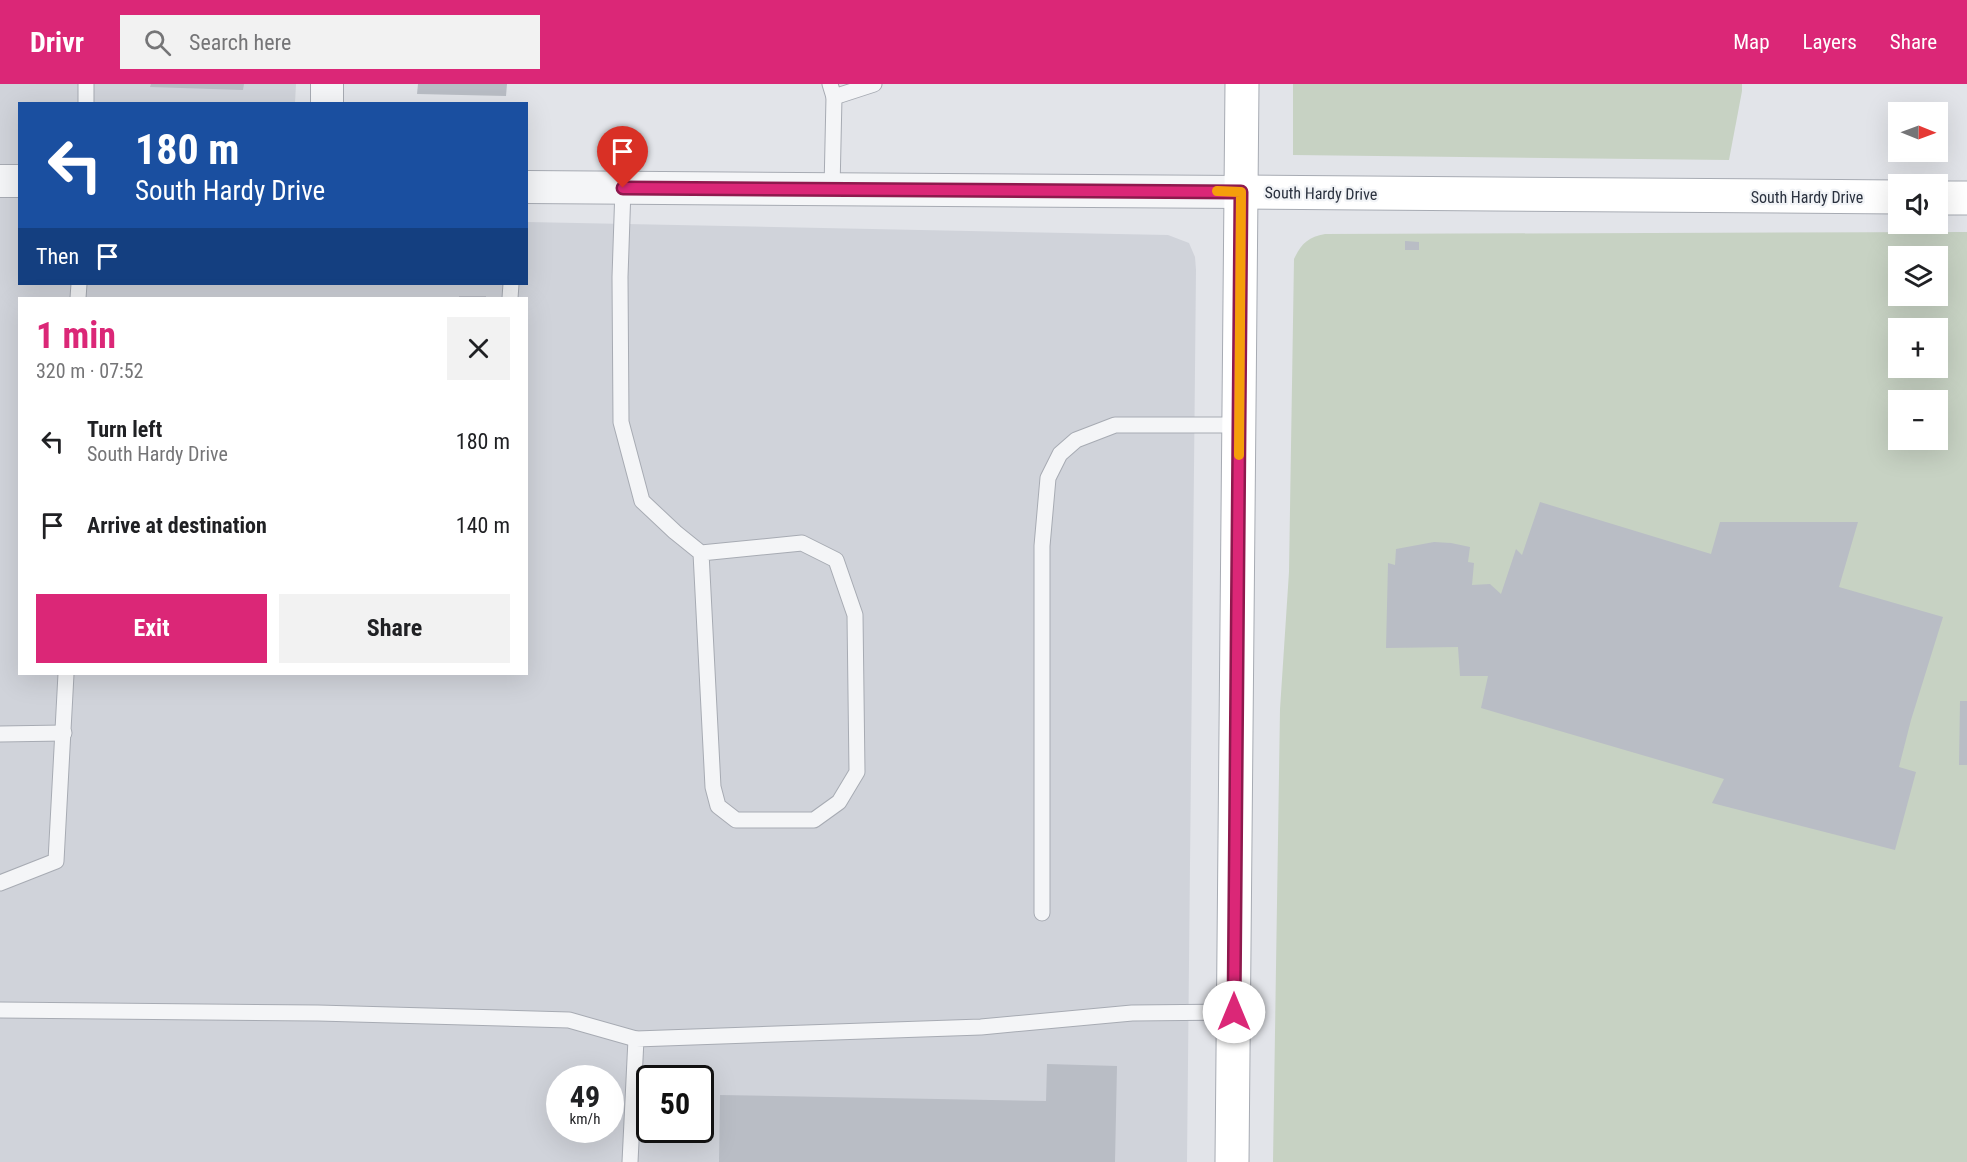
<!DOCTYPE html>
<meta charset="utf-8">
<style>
:root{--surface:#fff;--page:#f2f2f2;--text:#202124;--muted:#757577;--accent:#db2777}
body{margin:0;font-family:"Roboto Condensed",sans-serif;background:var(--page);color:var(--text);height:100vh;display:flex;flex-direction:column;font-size:22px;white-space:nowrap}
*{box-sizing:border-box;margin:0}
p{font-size:20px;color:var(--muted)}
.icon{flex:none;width:33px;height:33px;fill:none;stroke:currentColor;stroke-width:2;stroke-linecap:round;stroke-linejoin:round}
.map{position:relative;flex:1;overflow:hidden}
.sheet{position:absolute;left:18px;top:213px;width:510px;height:378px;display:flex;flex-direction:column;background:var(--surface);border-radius:0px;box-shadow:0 6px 24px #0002}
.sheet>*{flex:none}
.top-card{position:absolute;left:18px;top:18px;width:510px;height:183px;border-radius:0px;box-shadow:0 6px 24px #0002;background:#1a4fa0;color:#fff;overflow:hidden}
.needle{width:39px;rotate:91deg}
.tools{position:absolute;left:1888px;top:18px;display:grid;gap:12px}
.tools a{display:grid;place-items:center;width:60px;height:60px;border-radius:0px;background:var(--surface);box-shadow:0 6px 24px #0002;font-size:30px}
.speed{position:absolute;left:546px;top:981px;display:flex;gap:12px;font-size:30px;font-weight:700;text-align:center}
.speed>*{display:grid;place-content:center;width:78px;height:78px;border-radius:50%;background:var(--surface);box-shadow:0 6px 24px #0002;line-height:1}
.speed small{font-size:15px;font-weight:400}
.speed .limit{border:3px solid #111;border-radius:9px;background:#fff;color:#111}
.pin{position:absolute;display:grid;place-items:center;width:51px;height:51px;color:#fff;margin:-62px -26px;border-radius:50% 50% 50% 0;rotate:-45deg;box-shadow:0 0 6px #0007}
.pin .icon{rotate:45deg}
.me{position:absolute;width:66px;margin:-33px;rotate:0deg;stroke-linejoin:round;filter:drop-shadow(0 0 4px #0008)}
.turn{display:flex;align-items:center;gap:21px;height:126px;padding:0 18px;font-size:27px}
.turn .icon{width:78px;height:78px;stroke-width:2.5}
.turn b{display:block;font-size:42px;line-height:51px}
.then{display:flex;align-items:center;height:57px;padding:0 18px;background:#0003;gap:12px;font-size:22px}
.round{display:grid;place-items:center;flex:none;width:63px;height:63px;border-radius:0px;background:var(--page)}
.headline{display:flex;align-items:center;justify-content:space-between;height:102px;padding:0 18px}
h1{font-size:36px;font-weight:700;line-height:45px;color:var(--accent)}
.action{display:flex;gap:12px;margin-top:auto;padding:12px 18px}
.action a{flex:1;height:69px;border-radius:0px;background:var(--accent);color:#fff;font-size:24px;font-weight:700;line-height:69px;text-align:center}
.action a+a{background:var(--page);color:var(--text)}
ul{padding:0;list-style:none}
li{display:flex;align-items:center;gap:18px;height:84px;padding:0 18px}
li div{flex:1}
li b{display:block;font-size:22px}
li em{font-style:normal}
header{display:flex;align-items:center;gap:36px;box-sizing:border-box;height:84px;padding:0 30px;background:var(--accent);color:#fff}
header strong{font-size:28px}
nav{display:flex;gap:33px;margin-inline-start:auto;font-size:21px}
.search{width:420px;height:54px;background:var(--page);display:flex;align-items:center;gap:15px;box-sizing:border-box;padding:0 21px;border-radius:0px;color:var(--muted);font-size:22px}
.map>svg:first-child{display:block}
.built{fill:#d0d3da;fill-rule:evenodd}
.green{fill:#c7d2c3;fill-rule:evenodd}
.building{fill:#b9bdc5}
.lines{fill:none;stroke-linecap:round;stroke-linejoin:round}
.lane-casing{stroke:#a7abb3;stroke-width:17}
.street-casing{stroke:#a7abb3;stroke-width:34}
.secondary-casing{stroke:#a7abb3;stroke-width:35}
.lane{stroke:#f4f5f7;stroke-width:15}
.street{stroke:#f4f5f7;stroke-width:32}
.secondary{stroke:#fff;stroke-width:33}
.route-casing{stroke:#8e194d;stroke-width:15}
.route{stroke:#db2777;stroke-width:10}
.slow{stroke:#f59e0b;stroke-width:10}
.labels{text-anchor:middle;stroke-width:4.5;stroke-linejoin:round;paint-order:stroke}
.street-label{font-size:16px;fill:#2b323f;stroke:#f1f3f6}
</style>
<header>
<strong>Drivr</strong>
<div class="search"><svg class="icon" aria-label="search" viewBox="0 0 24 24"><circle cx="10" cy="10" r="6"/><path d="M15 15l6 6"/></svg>Search here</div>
<nav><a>Map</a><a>Layers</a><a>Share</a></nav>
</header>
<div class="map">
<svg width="1967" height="1078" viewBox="0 0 1967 1078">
<rect width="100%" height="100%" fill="#e2e4e9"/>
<path class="built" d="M 0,0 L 296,0 L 295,19 L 20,20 L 20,200 L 526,200 L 527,138 L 1168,151 L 1189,159 L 1195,173 L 1196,186 L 1187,1078 L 0,1078 ZM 20,214 L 526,214 L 526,590 L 20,590 ZM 560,994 L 610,994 L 610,1046 L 560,1046 ZM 650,994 L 700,994 L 700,1046 L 650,1046 Z"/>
<g class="green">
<path d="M 1293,0 L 1742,0 L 1742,7 L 1729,76 L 1293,71 Z"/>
<path d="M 1967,148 L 1967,1078 L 1273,1078 L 1280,625 L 1289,488 L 1294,175 C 1301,160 1308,153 1325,150 ZM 1899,172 L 1938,172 L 1938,212 L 1899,212 ZM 1899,244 L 1938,244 L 1938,284 L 1899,284 ZM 1899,316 L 1938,316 L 1938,356 L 1899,356 Z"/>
</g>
<g class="building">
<path d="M 151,0 L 244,0 L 243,6 L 150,3 Z"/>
<path d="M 418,0 L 507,0 L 506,12 L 417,10 Z"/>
<path d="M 1405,157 L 1419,158 L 1419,166 L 1405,166 Z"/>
<rect x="459" y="212" width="27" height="2"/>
<path d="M 1540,418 L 1711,470 L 1720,438 L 1858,438 L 1839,503 L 1943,533 L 1911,636 L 1899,683 L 1916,688 L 1895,766 L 1712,719 L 1724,695 L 1481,624 L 1488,592 L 1460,592 L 1458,563 L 1386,564 L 1388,479 L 1395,481 L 1396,465 L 1434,458 L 1451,459 L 1470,463 L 1468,478 L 1474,479 L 1472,501 L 1490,500 L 1501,510 L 1516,465 L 1522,471 Z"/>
<path d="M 1960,617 L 1967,617 L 1967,681 L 1959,681 Z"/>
<path d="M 1047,980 L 1117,982 L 1115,1078 L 719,1078 L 720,1011 L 1046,1017 Z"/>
</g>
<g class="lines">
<g class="lane-casing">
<g id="lane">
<path d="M 830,0 L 834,13 L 832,105"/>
<path d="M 834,13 L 874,0"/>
<path d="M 86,20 L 86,0"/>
<path d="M 623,104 L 620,193 L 621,338 L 642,417 L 675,448 L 701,469 L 713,703 L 718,722 L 736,736 L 814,736 L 839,718 L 857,688 L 855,531 L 836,476 L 802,459 L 701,469"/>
<path d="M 78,214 L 79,200"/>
<path d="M 510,214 L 511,200"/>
<path d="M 0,650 L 64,649"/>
<path d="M 0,799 L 56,777 L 66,590"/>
<path d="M 1042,829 L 1042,462 L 1048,394 L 1060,370 L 1076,356 L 1115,341 L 1239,341"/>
<path d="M 0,926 L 318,929 L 569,936 L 636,955"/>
<path d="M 630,1078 L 636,955 L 981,943 L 1132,929 L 1234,928"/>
</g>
</g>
<g class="street-casing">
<g id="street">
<path d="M 327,20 L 327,0"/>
<path d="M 0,97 L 20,97"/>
<path d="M 526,103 L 1241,108"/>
</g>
</g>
<g class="secondary-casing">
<g id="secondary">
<path d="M 1241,108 L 1899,113"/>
<path d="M 1938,114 L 1967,114"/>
<path d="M 1232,1078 L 1242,0"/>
</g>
</g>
<use href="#lane" class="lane"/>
<use href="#street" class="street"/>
<use href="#secondary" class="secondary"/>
</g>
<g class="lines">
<g class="route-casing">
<path id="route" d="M 623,104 L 1241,108 L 1234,928"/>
</g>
<use href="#route" class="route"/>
<path class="slow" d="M 1217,107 L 1241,108 L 1239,371"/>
</g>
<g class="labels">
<g class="street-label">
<text transform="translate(1321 109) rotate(1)" y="6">South Hardy Drive</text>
<text x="1807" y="119">South Hardy Drive</text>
</g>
</g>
</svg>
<div class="tools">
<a><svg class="needle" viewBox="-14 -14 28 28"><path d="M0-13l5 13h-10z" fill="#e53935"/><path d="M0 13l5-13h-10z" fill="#757577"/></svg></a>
<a><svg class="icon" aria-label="sound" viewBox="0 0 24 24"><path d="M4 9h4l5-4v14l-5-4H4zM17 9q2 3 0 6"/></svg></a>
<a><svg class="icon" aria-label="layers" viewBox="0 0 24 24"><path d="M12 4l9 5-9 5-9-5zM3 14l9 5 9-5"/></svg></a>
<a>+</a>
<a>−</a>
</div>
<div class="speed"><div>49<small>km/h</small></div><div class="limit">50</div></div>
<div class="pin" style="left:623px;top:104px;background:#d93025"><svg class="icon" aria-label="arrive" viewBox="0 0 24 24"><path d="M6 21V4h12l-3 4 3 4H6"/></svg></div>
<svg class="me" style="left:1234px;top:928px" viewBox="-20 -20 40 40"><circle r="19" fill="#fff"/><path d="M0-13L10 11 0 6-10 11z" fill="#db2777"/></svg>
<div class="top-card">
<div class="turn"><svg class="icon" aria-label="left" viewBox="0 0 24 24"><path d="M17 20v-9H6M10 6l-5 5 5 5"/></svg><div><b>180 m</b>South Hardy Drive</div></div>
<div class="then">Then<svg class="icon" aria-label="arrive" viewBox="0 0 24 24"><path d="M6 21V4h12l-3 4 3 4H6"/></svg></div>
</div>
<section class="sheet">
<div class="headline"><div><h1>1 min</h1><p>320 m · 07:52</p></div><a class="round"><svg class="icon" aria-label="close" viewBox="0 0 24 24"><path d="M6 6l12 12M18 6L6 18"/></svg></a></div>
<ul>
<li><svg class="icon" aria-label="left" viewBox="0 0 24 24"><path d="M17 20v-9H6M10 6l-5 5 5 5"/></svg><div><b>Turn left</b><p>South Hardy Drive</p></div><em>180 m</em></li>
<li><svg class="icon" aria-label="arrive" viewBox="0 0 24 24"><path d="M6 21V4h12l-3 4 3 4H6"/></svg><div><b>Arrive at destination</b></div><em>140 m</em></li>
</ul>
<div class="action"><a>Exit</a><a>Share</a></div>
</section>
</div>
